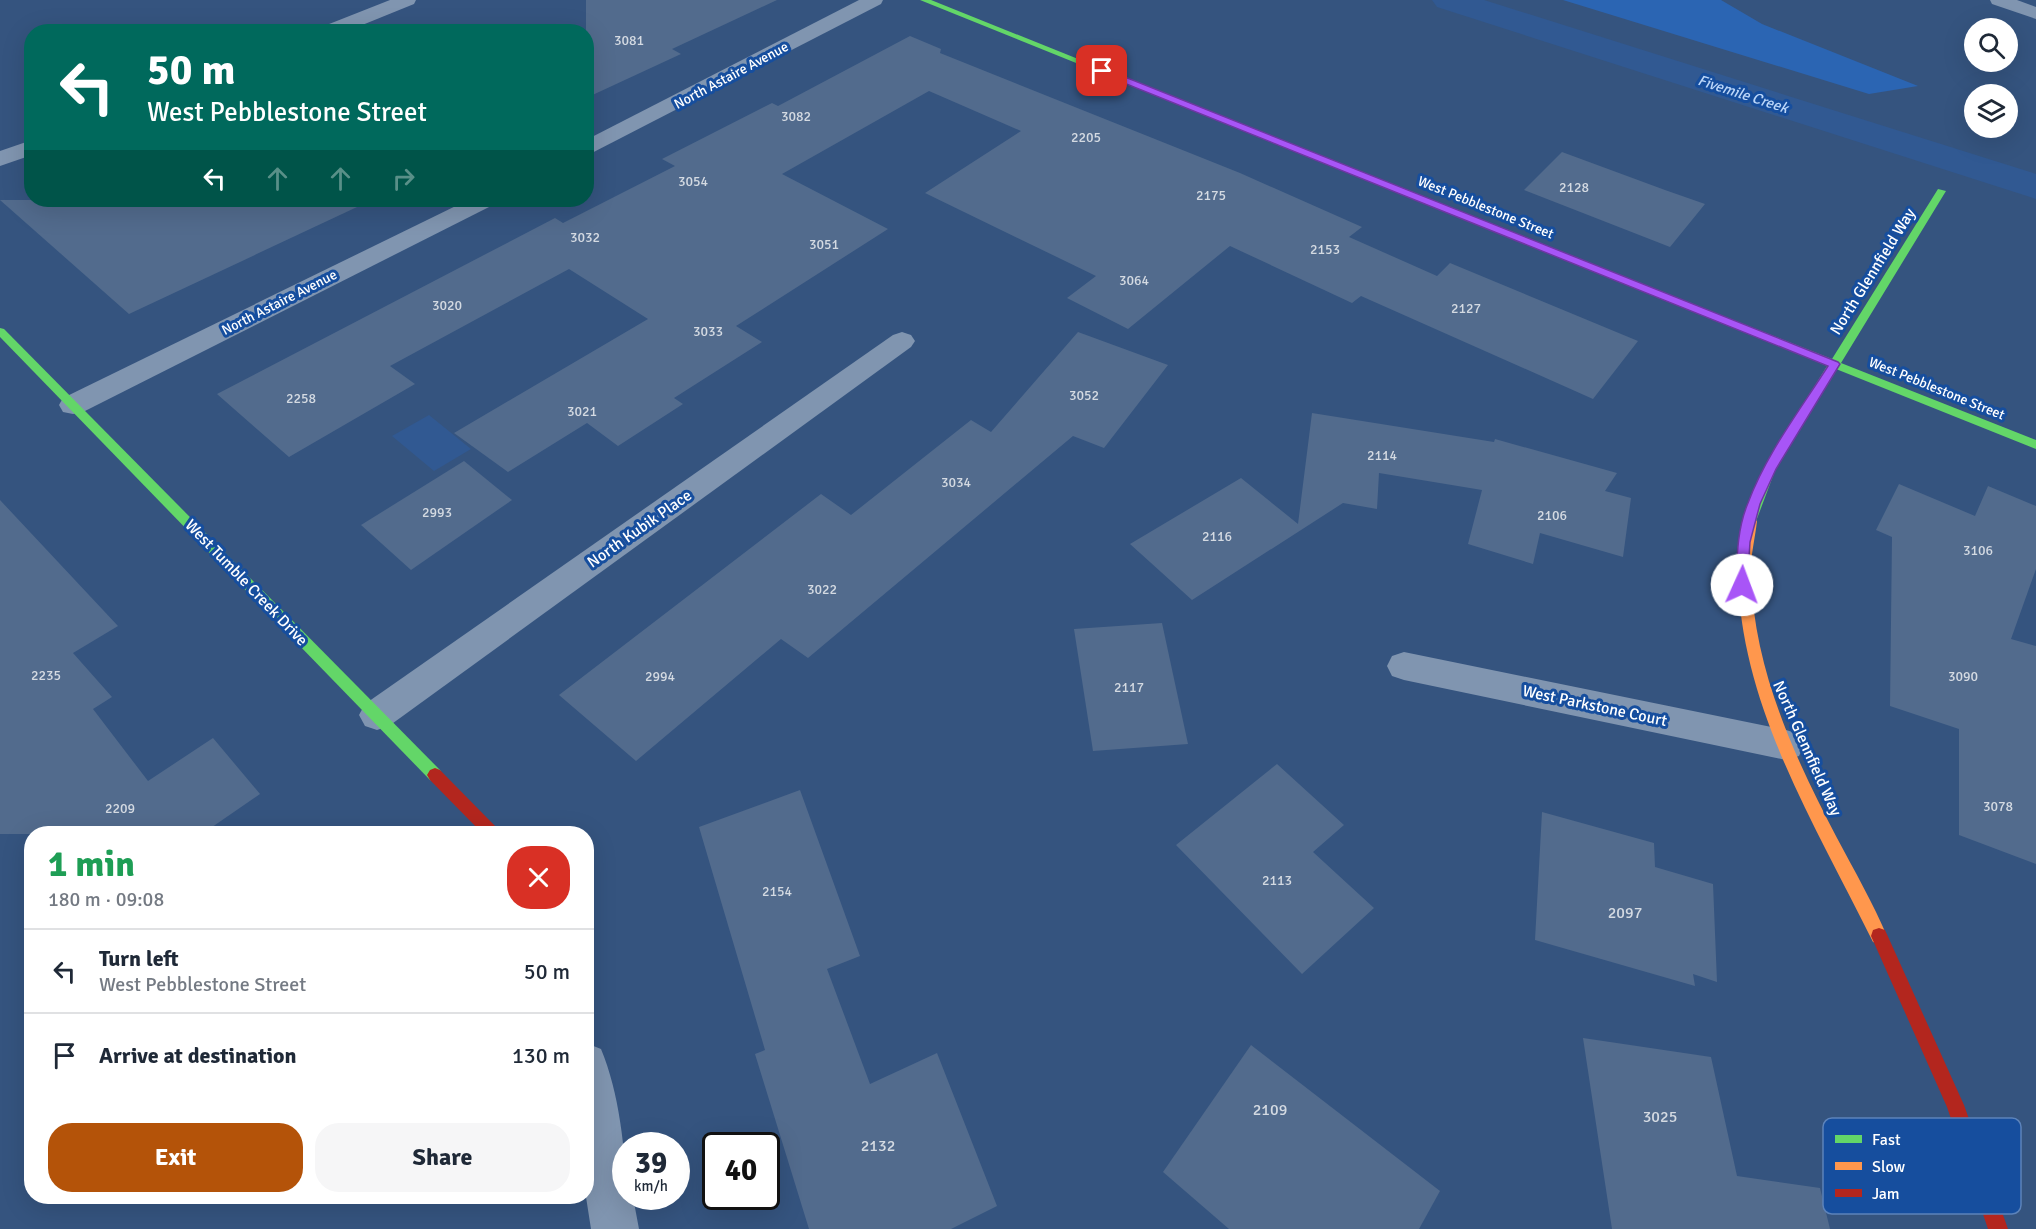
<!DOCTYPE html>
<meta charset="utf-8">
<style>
:root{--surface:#fff;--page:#f6f6f7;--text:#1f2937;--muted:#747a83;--line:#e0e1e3;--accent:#b45309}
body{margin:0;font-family:Signika,sans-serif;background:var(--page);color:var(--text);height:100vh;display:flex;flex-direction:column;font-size:22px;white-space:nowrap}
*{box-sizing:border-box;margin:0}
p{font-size:20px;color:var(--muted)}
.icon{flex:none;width:33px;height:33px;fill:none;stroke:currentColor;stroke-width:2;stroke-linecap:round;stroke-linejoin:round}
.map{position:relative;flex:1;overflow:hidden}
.sheet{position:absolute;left:24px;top:826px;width:570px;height:378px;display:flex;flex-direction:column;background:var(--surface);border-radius:24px;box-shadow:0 6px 24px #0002}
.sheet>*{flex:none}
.top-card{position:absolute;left:24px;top:24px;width:570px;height:183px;border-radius:24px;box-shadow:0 6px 24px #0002;background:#00695c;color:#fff;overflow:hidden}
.fabs{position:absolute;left:1964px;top:18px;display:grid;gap:12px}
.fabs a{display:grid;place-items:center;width:54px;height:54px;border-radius:50%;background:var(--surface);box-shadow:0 6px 24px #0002;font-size:30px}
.speed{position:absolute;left:612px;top:1132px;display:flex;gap:12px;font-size:30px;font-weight:700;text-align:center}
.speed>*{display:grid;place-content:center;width:78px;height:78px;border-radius:50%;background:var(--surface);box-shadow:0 6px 24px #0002;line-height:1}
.speed small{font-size:15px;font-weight:400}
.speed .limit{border:3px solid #111;border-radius:9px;background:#fff;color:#111}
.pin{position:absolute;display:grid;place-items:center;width:51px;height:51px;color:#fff;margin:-26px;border-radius:12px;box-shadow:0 3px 9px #0006}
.me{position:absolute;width:66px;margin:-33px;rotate:2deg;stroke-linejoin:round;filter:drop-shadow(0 0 4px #0008)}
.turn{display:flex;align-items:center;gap:21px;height:126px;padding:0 24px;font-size:27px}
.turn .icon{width:78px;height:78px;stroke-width:2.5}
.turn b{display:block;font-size:42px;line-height:51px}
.lanes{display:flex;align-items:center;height:57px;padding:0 24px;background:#0003;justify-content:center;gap:30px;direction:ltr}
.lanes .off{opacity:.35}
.round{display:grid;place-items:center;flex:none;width:63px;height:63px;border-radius:24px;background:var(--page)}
.head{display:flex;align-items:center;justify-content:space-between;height:102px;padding:0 24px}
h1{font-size:36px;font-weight:700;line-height:45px;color:#1e9e55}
.primary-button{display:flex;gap:12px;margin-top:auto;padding:12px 24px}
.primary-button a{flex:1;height:69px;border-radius:24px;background:var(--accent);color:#fff;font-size:24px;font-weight:700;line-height:69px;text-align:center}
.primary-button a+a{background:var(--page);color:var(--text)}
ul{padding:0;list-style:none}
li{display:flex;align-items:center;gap:18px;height:84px;padding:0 24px;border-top:2px solid var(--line)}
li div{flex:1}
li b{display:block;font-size:22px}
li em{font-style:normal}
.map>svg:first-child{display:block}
.green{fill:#2b65b3}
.water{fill:#315992}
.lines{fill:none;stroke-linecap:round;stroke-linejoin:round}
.canal{fill:#315992;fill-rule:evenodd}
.building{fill:#526b8d}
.street{fill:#8095b0;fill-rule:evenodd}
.fast{fill:#63d668;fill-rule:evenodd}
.slow{fill:#ff974d;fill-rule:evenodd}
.jam{fill:#b3261e;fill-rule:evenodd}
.route{fill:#a855f7;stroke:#6d37a1;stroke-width:1.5}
.labels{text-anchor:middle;stroke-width:6;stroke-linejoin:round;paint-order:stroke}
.number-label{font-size:14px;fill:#d4dae2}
.far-street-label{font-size:14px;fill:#fff;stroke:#164e9e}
.far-water-label{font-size:15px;font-style:italic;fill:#bbd6f9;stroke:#164e9e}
.street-label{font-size:16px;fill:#fff;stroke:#164e9e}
.near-number-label{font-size:16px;fill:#d4dae2}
.key{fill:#164e9e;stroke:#5c83bb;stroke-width:1.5}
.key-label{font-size:16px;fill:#fff}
</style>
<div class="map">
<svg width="2036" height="1229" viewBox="0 0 2036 1229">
<rect width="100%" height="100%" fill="#35547f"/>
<path class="green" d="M 1563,0 L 1721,0 L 1762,24 L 1918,86 L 1869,94 Z"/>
<path class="water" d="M 429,415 L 471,449 L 434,471 L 392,436 Z"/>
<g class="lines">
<path class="canal" d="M 1432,0 L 1484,0 L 2036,174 L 2036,199 L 1437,7 Z"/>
</g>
<g class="building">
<path d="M 586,0 L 777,0 L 672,49 L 681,54 L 586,98 Z"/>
<path d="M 910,36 L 941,49 L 940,53 L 1240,173 L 1362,227 L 1349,237 L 1437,276 L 1450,263 L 1638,341 L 1593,399 L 1361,296 L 1352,303 L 1230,246 L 1128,329 L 1067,298 L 1096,276 L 925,193 L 1021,131 L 929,91 L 782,174 L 888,229 L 736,326 L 762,342 L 674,398 L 683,404 L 618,446 L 587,423 L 508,472 L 454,433 L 648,319 L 569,269 L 390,366 L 415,384 L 289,457 L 217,394 L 555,218 L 563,223 L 675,166 L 662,159 L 772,103 L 778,106 Z"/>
<path d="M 1562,152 L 1665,190 L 1705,204 L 1670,247 L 1524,190 Z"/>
<path d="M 0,200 L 372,200 L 129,314 Z"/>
<path d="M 1078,332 L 1168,365 L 1104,448 L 1073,436 L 808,658 L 781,639 L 636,761 L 559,695 L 821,494 L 851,515 L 971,420 L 991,432 Z"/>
<path d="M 1312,413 L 1494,442 L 1495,439 L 1617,473 L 1605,491 L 1631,498 L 1623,557 L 1540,533 L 1533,564 L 1468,544 L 1482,490 L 1379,473 L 1377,509 L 1343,503 L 1192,600 L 1130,544 L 1241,478 L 1298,524 Z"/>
<path d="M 464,461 L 512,500 L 411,570 L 361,525 Z"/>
<path d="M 1899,484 L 1975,516 L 1988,486 L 2036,506 L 2036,569 L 2011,639 L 2036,646 L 2036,864 L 1959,835 L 1959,729 L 1890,706 L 1892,537 L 1876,530 Z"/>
<path d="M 0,500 L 118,626 L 73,653 L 112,697 L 93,709 L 148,781 L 213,738 L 260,794 L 202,834 L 0,834 Z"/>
<path d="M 1162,623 L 1188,744 L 1093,751 L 1074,629 Z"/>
<path d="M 1277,764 L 1344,825 L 1313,852 L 1374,908 L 1302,974 L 1176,845 Z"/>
<path d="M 800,790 L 860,956 L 827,969 L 870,1084 L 937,1053 L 997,1206 L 951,1229 L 809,1229 L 755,1054 L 765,1050 L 699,827 Z"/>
<path d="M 1542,812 L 1654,843 L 1655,867 L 1713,884 L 1717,982 L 1693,974 L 1695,986 L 1535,940 Z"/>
<path d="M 1583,1038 L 1711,1057 L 1737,1176 L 1820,1188 L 1830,1229 L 1612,1229 Z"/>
<path d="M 1251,1045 L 1440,1191 L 1419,1229 L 1229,1229 L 1163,1172 Z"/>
</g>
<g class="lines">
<g class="street">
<path d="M 390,0 L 416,0 L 414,4 L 345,32 L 317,32 L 319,28 Z"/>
<path d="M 859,0 L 883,0 L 881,4 L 586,156 L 586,140 Z"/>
<path d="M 1990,0 L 2017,0 L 2036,7 L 2036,19 L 1992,4 Z"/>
<path d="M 32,140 L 32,155 L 0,166 L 0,151 Z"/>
<path d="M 468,200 L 497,200 L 493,205 L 83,412 L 73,414 L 63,412 L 59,405 L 63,398 Z"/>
<path d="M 902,332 L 911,335 L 915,341 L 911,347 L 389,726 L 377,730 L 365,726 L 359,715 L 365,704 L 893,335 Z"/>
<path d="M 1404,652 L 1786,730 L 1799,734 L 1804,745 L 1799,756 L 1786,760 L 1404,680 L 1392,676 L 1387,666 L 1392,656 Z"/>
<path d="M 586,1043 L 601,1049 C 619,1092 626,1151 626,1197 L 633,1197 L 639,1229 L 591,1229 L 586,1197 Z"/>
</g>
<g class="fast">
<path d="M 920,0 L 931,0 L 1347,167 L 1339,169 Z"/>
<path d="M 1938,189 L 1946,191 L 1841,363 L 2036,440 L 2036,449 L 1836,369 L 1776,468 L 1755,524 L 1747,524 L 1745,521 L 1764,468 L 1827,366 L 1693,310 L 1694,308 L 1702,308 L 1832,359 Z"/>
<path d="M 0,328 L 4,329 L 440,770 L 443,775 L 440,780 L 435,782 L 430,780 L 0,337 Z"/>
</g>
<path class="slow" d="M 1751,516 L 1757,521 C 1755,539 1750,558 1751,575 C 1754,670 1794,756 1837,838 C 1854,870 1873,903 1887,936 L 1885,942 L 1879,944 L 1873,942 C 1816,826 1741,708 1738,575 C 1737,558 1742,539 1745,521 Z"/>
<g class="jam">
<path d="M 1342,164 L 1702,308 L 1703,310 L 1702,312 L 1694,312 L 1339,169 L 1337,167 Z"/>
<path d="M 435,768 L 440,770 L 498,829 L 501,834 L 483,834 L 430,780 L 427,775 L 430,770 Z"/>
<path d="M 1879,928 L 1885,930 L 1964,1105 L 2008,1229 L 1988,1229 L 1947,1107 L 1871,936 L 1873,930 Z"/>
</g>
</g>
<path class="route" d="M 1099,69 L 1105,69 L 1838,362 L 1840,364 L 1776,469 L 1760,504 L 1750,542 L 1747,589 L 1738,589 L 1736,585 C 1737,557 1737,529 1748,503 C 1766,454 1800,410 1828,366 L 1099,73 Z"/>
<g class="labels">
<g class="number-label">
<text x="629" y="45">3081</text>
<text x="796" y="121">3082</text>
<text x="1086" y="142">2205</text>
<text x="693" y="186">3054</text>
<text x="1574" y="192">2128</text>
<text x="1211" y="200">2175</text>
<text x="585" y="242">3032</text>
<text x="824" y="249">3051</text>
<text x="1325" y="254">2153</text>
<text x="1134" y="285">3064</text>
<text x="447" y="310">3020</text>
<text x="1466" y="313">2127</text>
<text x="708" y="336">3033</text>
<text x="1084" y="400">3052</text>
<text x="301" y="403">2258</text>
<text x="582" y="416">3021</text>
<text x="1382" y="460">2114</text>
<text x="956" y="487">3034</text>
<text x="437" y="517">2993</text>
<text x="1552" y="520">2106</text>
<text x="1217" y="541">2116</text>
<text x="1978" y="555">3106</text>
<text x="822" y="594">3022</text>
<text x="46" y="680">2235</text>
<text x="660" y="681">2994</text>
<text x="1963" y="681">3090</text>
<text x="1129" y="692">2117</text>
<text x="1998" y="811">3078</text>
<text x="120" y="813">2209</text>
<text x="1277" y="885">2113</text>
<text x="777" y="896">2154</text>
</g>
<g class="far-street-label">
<text transform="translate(731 75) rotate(-28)" y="5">North Astaire Avenue</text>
<text transform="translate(1486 207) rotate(22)" y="5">West Pebblestone Street</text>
<text transform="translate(279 302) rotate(-27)" y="5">North Astaire Avenue</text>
<text transform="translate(1937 388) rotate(22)" y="5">West Pebblestone Street</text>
</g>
<g class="far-water-label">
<text transform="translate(1743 94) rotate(18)" y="5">Fivemile Creek</text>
</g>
<g class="street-label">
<text transform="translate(1872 271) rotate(-58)" y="6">North Glennfield Way</text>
<text transform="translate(639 528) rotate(-35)" y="6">North Kubik Place</text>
<text transform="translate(247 582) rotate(46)" y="6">West Tumble Creek Drive</text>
<text transform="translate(1595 705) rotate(12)" y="6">West Parkstone Court</text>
<text transform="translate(1808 748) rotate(66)" y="6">North Glennfield Way</text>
</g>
<g class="near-number-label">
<text x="1625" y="918">2097</text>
<text x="1270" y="1115">2109</text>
<text x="1660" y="1122">3025</text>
<text x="878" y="1151">2132</text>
</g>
</g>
<rect x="1823" y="1118" width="198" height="96" rx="9" class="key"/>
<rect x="1835" y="1135" width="27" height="8" fill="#63d668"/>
<rect x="1835" y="1162" width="27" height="8" fill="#ff974d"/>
<rect x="1835" y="1189" width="27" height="8" fill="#b3261e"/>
<g class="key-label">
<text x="1872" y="1145">Fast</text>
<text x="1872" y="1172">Slow</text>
<text x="1872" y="1199">Jam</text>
</g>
</svg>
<div class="fabs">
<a><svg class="icon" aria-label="search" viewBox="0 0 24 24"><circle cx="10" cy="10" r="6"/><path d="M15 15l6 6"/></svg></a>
<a><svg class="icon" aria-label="layers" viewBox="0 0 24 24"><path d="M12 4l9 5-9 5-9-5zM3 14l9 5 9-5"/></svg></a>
</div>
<div class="speed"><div>39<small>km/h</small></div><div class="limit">40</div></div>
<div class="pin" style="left:1102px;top:71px;background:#d93025"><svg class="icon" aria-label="arrive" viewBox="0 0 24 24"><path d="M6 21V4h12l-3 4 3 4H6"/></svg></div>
<svg class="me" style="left:1742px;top:585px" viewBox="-20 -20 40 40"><circle r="19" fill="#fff"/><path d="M0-13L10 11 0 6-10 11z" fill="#a855f7"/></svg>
<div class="top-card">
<div class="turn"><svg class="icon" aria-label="left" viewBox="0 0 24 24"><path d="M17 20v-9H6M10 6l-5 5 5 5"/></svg><div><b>50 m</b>West Pebblestone Street</div></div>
<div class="lanes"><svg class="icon" aria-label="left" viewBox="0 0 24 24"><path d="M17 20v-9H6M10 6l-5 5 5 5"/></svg><svg class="icon off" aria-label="ahead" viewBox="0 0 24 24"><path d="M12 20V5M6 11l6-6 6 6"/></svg><svg class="icon off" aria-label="ahead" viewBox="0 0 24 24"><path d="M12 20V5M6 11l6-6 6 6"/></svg><svg class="icon off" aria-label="right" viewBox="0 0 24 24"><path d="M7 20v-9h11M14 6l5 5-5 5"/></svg></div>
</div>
<section class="sheet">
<div class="head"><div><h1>1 min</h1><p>180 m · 09:08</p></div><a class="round" style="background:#d93025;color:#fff"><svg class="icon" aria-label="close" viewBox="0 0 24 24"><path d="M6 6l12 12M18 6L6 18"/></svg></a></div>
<ul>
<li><svg class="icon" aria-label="left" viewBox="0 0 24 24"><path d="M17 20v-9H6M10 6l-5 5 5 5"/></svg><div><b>Turn left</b><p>West Pebblestone Street</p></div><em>50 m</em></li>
<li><svg class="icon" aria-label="arrive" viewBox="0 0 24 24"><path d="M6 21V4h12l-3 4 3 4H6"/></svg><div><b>Arrive at destination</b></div><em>130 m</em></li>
</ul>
<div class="primary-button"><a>Exit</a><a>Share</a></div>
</section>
</div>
